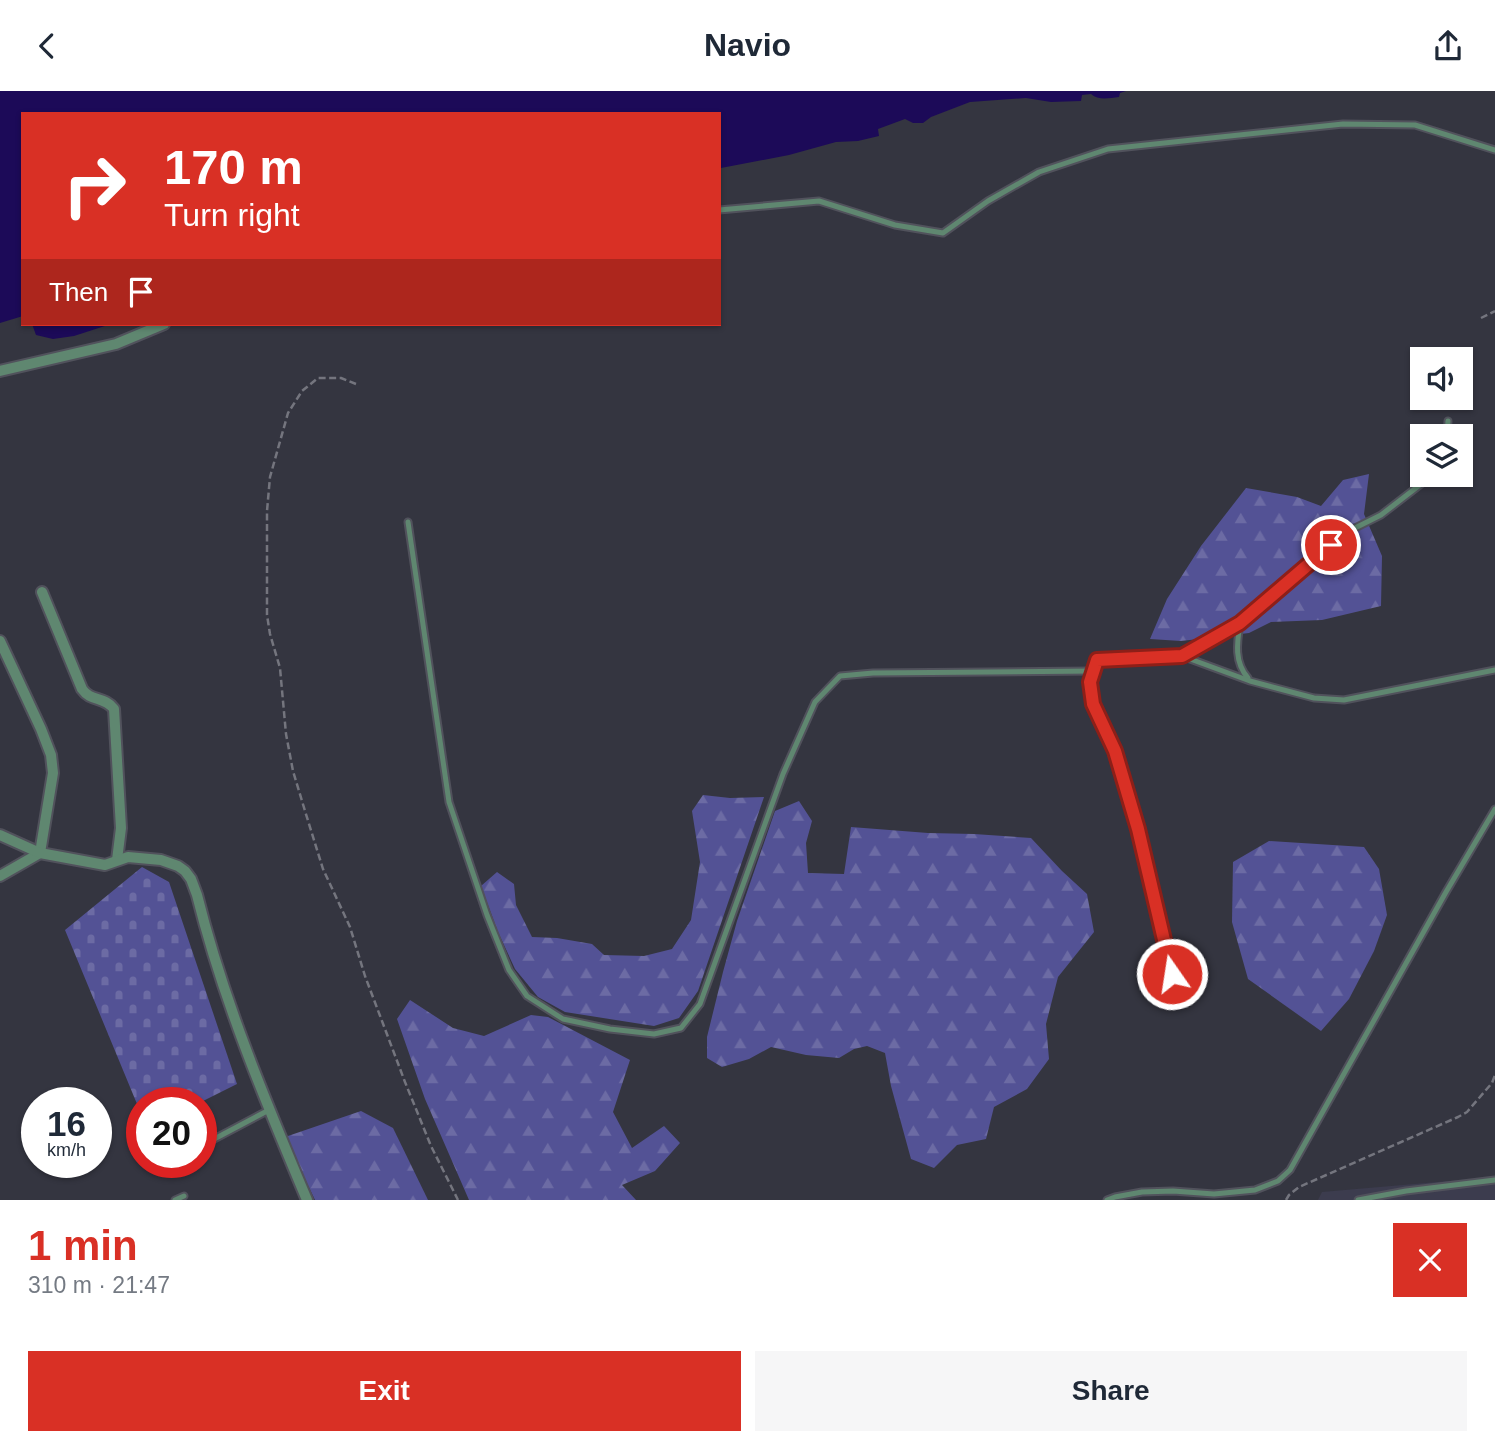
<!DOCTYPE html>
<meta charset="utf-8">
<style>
:root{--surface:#fff;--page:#f6f6f7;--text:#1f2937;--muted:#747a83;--accent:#d93025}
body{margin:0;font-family:Helvetica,sans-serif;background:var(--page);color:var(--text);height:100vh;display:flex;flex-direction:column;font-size:26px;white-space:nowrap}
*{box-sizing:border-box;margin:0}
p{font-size:23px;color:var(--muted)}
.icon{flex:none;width:38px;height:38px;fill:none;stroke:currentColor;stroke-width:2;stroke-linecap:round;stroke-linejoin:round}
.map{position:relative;height:1109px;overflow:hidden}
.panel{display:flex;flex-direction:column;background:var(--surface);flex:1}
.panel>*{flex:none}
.top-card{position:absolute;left:21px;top:21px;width:700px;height:214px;border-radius:0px;box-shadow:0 2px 5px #0004;background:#d93025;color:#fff;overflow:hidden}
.tools{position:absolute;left:1410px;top:256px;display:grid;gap:14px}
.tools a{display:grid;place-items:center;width:63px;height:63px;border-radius:0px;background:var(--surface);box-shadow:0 2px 5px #0004;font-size:35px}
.speed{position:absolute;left:21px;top:996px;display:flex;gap:14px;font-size:35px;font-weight:700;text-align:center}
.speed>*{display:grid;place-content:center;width:91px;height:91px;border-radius:50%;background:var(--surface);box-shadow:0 2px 5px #0004;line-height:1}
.speed small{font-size:18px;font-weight:400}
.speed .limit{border:10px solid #d22;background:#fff;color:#111}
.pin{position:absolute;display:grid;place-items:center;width:60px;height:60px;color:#fff;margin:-30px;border:4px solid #fff;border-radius:50%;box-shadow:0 2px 7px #0007}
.me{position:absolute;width:77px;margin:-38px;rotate:347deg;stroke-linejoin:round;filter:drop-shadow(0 0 5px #0008)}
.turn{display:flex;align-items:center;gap:24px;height:147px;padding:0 28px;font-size:32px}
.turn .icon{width:91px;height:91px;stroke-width:2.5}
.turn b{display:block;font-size:49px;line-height:60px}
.then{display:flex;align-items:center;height:66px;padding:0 28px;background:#0003;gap:14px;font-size:26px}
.round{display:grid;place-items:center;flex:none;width:74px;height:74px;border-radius:0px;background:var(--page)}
.head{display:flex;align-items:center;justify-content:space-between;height:119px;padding:0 28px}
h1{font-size:42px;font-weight:800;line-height:52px;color:var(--accent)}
.button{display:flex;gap:14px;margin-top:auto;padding:14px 28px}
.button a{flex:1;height:80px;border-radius:0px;background:var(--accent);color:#fff;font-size:28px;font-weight:800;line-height:80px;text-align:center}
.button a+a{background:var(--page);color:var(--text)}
header{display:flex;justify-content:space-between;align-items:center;height:91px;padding:0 28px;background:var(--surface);font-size:32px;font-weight:800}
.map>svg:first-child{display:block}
.built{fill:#3c3c4e}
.forest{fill:url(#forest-firs)}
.cemetery{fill:url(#cemetery-stones)}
.water{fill:#1c0a58}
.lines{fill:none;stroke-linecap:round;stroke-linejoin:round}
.lane-casing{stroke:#51525c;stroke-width:9}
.street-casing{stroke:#51525c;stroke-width:14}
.path{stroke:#74757e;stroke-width:2.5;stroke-dasharray:7 3.5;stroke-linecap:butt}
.lane{stroke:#5f8770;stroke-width:5}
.street{stroke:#5f8770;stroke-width:10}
.route-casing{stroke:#8d1f18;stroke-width:18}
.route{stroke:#d93025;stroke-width:12}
</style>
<header><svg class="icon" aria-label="back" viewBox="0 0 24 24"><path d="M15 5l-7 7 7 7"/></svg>Navio<svg class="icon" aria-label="share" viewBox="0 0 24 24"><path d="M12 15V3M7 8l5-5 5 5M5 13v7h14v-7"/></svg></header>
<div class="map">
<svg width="1495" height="1109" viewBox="0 0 1495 1109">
<defs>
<pattern id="forest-firs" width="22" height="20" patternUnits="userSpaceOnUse" patternTransform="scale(1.75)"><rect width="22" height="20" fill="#535295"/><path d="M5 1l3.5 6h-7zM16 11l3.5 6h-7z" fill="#6c6ba4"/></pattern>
<pattern id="cemetery-stones" width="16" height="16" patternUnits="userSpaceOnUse" patternTransform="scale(1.75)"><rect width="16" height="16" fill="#535295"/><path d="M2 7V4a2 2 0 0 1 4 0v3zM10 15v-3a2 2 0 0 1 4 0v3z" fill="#6c6ba4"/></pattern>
</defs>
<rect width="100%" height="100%" fill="#343540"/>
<path class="built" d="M 1495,1086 L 1495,1109 L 1318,1109 L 1322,1101 Z"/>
<g class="forest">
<path d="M 1369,383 L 1364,423 L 1382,465 L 1381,515 L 1322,529 L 1271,531 L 1249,542 L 1181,550 L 1150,548 L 1167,508 L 1201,455 L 1246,397 L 1297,406 L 1321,415 L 1343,389 Z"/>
<path d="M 703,704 L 730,707 L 764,706 L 698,900 L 679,927 L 654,935 L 565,921 L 538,906 L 515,878 L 498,841 L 481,795 L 497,781 L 514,793 L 516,814 L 532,846 L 557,847 L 592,853 L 604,864 L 644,865 L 672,858 L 691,829 L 700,771 L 692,720 Z"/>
<path d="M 799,710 L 812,730 L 806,752 L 808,782 L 844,783 L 851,736 L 928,742 L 974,743 L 1031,747 L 1062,780 L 1087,803 L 1094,841 L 1058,886 L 1046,933 L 1049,968 L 1027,998 L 994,1016 L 986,1048 L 957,1054 L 934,1077 L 911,1068 L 891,995 L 885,962 L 867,955 L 854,958 L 839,967 L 806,964 L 771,956 L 749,968 L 722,976 L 707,967 L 707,946 L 723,881 L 737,830 L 775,720 Z"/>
<path d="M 1269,750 L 1364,756 L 1379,778 L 1387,824 L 1374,860 L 1349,908 L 1321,940 L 1248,888 L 1232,831 L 1233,771 Z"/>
<path d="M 410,909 L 453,937 L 484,945 L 531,924 L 548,926 L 630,969 L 613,1021 L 632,1057 L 664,1035 L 680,1052 L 655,1080 L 622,1094 L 636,1109 L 469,1109 L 425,1008 L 397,928 Z"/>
<path d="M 361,1020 L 393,1037 L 428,1109 L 315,1109 L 285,1046 Z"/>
</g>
<path class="cemetery" d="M 142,776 L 169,791 L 237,993 L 201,1011 L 142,1012 L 142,1025 L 65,839 Z"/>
<g class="water">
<path d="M 0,0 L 1126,0 L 1120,2 L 1119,6 C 1109,7 1099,10 1091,3 L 1082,4 L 1081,10 L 1051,11 L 1026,7 L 970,11 L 931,26 L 923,32 L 913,32 L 905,28 L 878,38 L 879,45 L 858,50 L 836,51 L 789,64 L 721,77 L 719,77 L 719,23 L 23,23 L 23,225 L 0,232 Z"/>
<path d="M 32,233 L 111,233 L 74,245 L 53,248 L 36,244 Z"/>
</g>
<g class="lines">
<g class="lane-casing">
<g id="lane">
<path d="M 719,119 L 819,110 L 895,134 L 943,142 L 988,110 L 1039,81 L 1108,58 L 1343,33 L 1415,34 L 1495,59"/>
<path d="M 1447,345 L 1448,330"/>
<path d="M 408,431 L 449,711 L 487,824 L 509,879 L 527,905 L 563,928 L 610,938 L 654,943 L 681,937 L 700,913 L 783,683 L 815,611 L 840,585 L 873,582 L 1093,580"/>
<path d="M 1240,532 C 1237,552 1234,571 1248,587"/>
<path d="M 1182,565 L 1240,532 L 1301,478 L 1345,442 L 1381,424 L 1425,390 L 1430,383"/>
<path d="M 1177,907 L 1138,738 L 1115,660 L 1093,613 L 1089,591 L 1097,569 L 1182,565 L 1250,590 L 1314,607 L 1344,609 L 1495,579"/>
<path d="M 201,1055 L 269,1019"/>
<path d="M 175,1109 L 184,1105"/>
<path d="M 1107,1109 L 1115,1106 L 1142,1101 L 1173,1100 L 1214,1103 L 1255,1099 L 1278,1090 L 1290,1079 L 1446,801 L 1495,718"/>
<path d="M 1358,1109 L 1406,1100 L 1495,1089"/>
</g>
</g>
<g class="street-casing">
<g id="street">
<path d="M 0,280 L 116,253 L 164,233"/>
<path d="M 42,501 L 82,598 C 91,611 104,605 114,618 L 121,737 L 117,769"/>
<path d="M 0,550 L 41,638 L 51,664 L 53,682 L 40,762 L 0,785"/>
<path d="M 0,744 L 40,762 L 105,774 L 128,766 L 161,769 L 178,775 L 185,780 L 191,788 L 197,804 C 223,909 265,1009 307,1109"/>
</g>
</g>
<g class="path">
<path d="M 1481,227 L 1495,220"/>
<path d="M 356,293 L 341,287 L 318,287 L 302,300 L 288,322 L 270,386 L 267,420 L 267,524 L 270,543 L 280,577 L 286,643 L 293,680 L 305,720 L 323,778 L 350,836 L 365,885 L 405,991 L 431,1055 L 458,1109"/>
<path d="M 1286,1109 L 1289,1104 L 1299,1096 L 1458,1026 L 1467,1021 L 1492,992 L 1495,984"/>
</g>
<use href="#lane" class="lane"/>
<use href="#street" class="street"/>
</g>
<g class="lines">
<g class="route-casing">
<path id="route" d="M 1172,883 L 1138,738 L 1115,660 L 1093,613 L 1090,591 L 1097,569 L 1182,565 L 1240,532 L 1331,454"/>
</g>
<use href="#route" class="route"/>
</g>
</svg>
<div class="tools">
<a><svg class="icon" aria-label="sound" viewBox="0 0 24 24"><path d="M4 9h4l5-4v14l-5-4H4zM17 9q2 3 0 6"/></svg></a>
<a><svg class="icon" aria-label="layers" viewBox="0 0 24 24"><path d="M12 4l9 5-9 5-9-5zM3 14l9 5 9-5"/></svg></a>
</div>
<div class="speed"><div>16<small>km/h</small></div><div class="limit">20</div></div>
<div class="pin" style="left:1331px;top:454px;background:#d93025"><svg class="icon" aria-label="arrive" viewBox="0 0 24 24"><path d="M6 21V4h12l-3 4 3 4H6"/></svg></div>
<svg class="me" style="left:1172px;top:883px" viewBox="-20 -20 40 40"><circle r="17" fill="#d93025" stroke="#fff" stroke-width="3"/><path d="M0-11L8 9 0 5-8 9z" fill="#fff"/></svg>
<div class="top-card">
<div class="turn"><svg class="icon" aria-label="right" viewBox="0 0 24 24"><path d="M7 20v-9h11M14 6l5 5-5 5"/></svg><div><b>170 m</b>Turn right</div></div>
<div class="then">Then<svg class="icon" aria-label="arrive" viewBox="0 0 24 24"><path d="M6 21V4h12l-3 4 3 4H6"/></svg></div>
</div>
</div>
<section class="panel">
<div class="head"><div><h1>1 min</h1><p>310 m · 21:47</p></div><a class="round" style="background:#d93025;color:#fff"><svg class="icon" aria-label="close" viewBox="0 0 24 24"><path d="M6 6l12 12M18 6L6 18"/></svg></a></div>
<div class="button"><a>Exit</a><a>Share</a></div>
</section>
